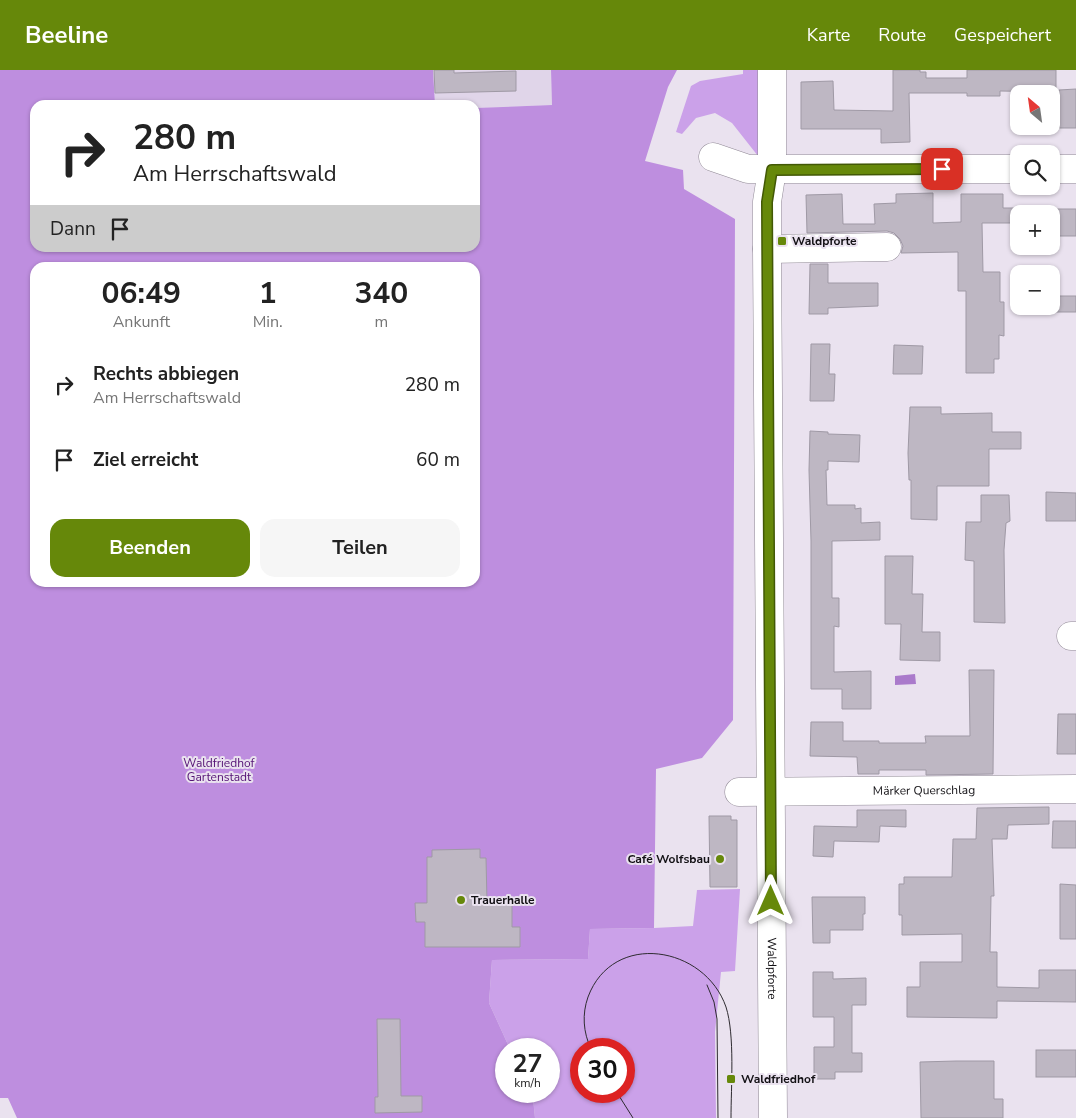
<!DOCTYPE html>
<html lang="de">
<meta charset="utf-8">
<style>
:root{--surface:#fff;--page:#f6f6f6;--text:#222;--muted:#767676;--accent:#66880a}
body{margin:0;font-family:"Nunito Sans",sans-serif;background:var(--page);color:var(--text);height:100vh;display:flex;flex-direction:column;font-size:19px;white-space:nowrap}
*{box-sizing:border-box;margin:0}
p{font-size:16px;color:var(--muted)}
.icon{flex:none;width:28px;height:28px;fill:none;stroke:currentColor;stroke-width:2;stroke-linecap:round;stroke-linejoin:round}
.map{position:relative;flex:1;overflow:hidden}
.side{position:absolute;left:30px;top:192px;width:450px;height:325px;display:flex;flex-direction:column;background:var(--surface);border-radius:15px;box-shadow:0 1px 4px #0004}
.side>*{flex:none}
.top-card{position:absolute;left:30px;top:30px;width:450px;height:152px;border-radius:15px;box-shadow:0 1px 4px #0004;background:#fff;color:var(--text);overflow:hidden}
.needle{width:32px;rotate:331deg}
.controls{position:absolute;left:1010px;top:15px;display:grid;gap:10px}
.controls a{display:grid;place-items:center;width:50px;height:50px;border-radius:10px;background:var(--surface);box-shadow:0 1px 4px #0004;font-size:25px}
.speed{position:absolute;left:495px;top:968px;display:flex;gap:10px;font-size:25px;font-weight:700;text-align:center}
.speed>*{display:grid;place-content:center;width:65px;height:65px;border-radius:50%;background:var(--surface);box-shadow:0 1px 4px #0004;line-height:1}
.speed small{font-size:12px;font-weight:400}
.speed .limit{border:8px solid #d22;background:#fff;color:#111}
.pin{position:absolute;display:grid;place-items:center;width:42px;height:42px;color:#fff;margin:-21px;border-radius:10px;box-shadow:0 2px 8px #0006}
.me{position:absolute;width:55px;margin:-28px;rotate:0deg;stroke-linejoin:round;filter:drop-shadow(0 0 4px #0008)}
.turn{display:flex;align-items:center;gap:18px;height:105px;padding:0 20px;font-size:22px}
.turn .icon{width:65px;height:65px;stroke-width:2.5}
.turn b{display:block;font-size:35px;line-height:42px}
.then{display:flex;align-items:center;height:48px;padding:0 20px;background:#0003;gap:10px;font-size:19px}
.eta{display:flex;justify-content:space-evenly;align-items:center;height:85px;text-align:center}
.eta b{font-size:30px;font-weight:700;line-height:35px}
.cta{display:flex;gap:10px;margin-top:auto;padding:10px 20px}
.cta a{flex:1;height:58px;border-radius:15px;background:var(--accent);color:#fff;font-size:20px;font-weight:700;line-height:58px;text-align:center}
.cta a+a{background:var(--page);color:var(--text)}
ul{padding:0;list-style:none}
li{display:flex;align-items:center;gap:15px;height:75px;padding:0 20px}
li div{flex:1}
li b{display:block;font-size:19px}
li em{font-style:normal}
header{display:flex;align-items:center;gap:30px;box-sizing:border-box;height:70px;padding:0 25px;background:var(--accent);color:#fff}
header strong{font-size:24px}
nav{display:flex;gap:28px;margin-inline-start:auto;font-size:18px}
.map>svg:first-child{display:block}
.built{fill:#e0d5e9}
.green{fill:#cba1e9;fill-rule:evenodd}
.forest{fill:#be8edf;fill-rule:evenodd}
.water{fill:#aa7acb}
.building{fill:#beb7c3;stroke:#9f99a5}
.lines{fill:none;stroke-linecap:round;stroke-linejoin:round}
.minor-casing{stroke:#908995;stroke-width:29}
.minor{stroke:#fff;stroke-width:28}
.tram{stroke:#2e2b30;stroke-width:1}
.route-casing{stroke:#425806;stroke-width:12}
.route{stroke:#66880a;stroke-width:9}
.poi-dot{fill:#66880a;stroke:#eae2ef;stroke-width:2}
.labels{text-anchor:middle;stroke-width:4;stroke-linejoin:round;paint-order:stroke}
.poi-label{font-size:12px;font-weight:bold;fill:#121014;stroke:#eae2ef;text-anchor:start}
.park-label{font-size:12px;fill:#541274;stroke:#eae2ef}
.street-label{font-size:12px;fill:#121014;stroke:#eae2ef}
</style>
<header>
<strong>Beeline</strong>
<nav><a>Karte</a><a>Route</a><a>Gespeichert</a></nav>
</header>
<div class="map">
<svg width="1076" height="1048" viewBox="0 0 1076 1048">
<rect width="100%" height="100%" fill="#eae2ef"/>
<path class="built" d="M 433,0 L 551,0 L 552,35 L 475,38 L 475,35 L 435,35 Z"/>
<g class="green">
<path d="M 743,0 L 762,0 L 763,86 L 758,86 L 732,53 L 715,43 L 696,48 L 682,64 L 676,62 L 691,16 L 700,11 L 743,4 Z"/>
<path d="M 740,819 L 735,901 L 721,902 L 715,962 L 716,1048 L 535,1048 L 533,1028 L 530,1021 L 549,1021 L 549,979 L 510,979 L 489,933 L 492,890 L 588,889 L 590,859 L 654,858 L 693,856 L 697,820 ZM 581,979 L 624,979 L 624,1021 L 581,1021 Z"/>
</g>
<path class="forest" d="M 0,0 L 433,0 L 435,35 L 35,35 L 35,178 L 475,178 L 475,38 L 552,35 L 551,0 L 677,0 L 668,17 L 645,91 L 683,100 L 684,119 L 735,149 L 733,650 L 702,688 L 656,699 L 654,858 L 590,859 L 588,889 L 492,890 L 489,933 L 510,979 L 506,979 L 506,1021 L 530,1021 L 533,1028 L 535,1048 L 17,1048 L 8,1028 L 0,1028 ZM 35,198 L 475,198 L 475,512 L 35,512 Z"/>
<path class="water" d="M 915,604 L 916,614 L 895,615 L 895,606 Z"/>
<g class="building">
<path d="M 434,0 L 454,0 L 454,3 L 516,1 L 516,21 L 435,23 Z"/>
<path d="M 893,0 L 920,0 L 920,2 L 926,2 L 926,8 L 967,8 L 967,0 L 1056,0 L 1056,22 L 1000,21 L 1000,26 L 967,26 L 967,23 L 909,23 L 910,72 L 881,73 L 881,59 L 801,59 L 801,12 L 833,11 L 834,40 L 893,41 Z"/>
<path d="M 1076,19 L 1076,58 L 1059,58 L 1059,20 Z"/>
<path d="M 933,123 L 933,153 L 961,152 L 961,124 L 1003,124 L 1003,138 L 1019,138 L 1019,153 L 982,153 L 983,202 L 1000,202 L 1000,232 L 1004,232 L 1004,266 L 999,265 L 999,289 L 994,289 L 994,303 L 966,303 L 966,221 L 958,221 L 958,182 L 901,183 L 903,176 L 900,169 L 894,163 L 887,161 L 807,163 L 806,125 L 842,124 L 843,154 L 875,154 L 874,134 L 896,133 L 896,124 Z"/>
<rect x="1051" y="139" width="25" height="27"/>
<path d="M 810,194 L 828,194 L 828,213 L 878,213 L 878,236 L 828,238 L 828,244 L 809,244 Z"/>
<rect x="1051" y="226" width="25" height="16"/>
<path d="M 811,274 L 830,274 L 829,304 L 835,304 L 834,331 L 810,331 Z"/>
<path d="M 894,275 L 923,276 L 922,304 L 893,304 Z"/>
<path d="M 910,337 L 941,337 L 941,344 L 992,343 L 992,362 L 1021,362 L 1021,379 L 989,379 L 989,416 L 937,416 L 937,450 L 911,449 L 911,410 L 909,410 L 908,383 Z"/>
<path d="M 810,361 L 828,362 L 828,364 L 860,365 L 859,392 L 828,391 L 828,400 L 826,400 L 827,435 L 855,435 L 855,439 L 861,438 L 861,453 L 880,452 L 880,470 L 832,471 L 832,528 L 839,528 L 839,557 L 834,556 L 834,602 L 871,601 L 871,639 L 842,639 L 842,619 L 811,619 L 811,471 L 809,400 Z"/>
<path d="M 1046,422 L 1076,423 L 1076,451 L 1046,451 Z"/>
<path d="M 981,425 L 1009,425 L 1010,451 L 1006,453 L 1004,480 L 1005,553 L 974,552 L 974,491 L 965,490 L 966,452 L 981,452 Z"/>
<path d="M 885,486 L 913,486 L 912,524 L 923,524 L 922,562 L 940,562 L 940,591 L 900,590 L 901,554 L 885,554 Z"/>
<path d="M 969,600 L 994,600 L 993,704 L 926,705 L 926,700 L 879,700 L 879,704 L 858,704 L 857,687 L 810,686 L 811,652 L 843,652 L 843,671 L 879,671 L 879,673 L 926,673 L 925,666 L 970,666 Z"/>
<path d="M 1058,644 L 1076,644 L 1076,684 L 1057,684 Z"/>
<path d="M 1049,737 L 1049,754 L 1008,755 L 1007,769 L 992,769 L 994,826 L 991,826 L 990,882 L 997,882 L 997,917 L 1039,918 L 1039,900 L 1076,900 L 1076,932 L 997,931 L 997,948 L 907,947 L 907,917 L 920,917 L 920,892 L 962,892 L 962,864 L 902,865 L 902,845 L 899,845 L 899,814 L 904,814 L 904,807 L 952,807 L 953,769 L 976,769 L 977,738 Z"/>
<path d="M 857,740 L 906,740 L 906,757 L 880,756 L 879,772 L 834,771 L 833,787 L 813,786 L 814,756 L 857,757 Z"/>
<path d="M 709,746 L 731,746 L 731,750 L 737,750 L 737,817 L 710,817 Z"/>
<path d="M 1053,751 L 1076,751 L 1076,778 L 1052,778 Z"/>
<path d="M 480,779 L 480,788 L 486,788 L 487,832 L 512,832 L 512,857 L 520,857 L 520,877 L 425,877 L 425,852 L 416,852 L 415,833 L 427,833 L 427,787 L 432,787 L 432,780 Z"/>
<path d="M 1060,814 L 1076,815 L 1076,869 L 1060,869 Z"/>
<path d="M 812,827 L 865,827 L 865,844 L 863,844 L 863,860 L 830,860 L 830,873 L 813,873 Z"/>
<path d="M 813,902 L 833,902 L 833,909 L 866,908 L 866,935 L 852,935 L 852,983 L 862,983 L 862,1002 L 835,1002 L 835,1009 L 814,1009 L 814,977 L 834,977 L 834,947 L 813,947 Z"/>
<path d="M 377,949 L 400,949 L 401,1026 L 422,1026 L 422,1042 L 375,1043 L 375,1027 L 378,1027 Z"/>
<rect x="1036" y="980" width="40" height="27"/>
<path d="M 956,991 L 994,991 L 994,1029 L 1003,1029 L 1003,1048 L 921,1048 L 920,992 Z"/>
</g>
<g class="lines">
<g class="minor-casing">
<g id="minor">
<path id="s1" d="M 772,0 L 772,100 L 767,132 L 767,179 L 773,1048"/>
<path d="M 713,87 L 748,99 L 1019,99"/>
<path d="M 1051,99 L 1076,99"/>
<path d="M 767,179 L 887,177"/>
<path d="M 1071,566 L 1076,566"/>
<path id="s2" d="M 739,722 L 1076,719"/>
</g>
</g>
<use href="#minor" class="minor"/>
<g class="tram">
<path d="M 707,915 L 714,932 L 717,949 L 718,1048"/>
<path d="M 591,979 C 583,962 582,944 588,927 C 613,860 705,876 726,937 C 735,965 731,1017 731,1048"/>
<path d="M 616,1021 L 633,1048"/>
</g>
</g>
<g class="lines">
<g class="route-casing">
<path id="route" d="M 771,831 L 767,132 L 772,100 L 942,99"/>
</g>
<use href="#route" class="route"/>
</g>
<g class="poi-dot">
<rect x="777" y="166" width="10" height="10" rx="2.5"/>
<circle cx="720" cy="789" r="5"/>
<circle cx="461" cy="830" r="5"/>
<rect x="726" y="1004" width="10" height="10" rx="2.5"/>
</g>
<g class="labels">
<g class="poi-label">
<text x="792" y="175">Waldpforte</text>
<text x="710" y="793" text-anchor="end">Café Wolfsbau</text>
<text x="471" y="834">Trauerhalle</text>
<text x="741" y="1013">Waldfriedhof</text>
</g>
<g class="park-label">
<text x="219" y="697">Waldfriedhof<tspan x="219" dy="14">Gartenstadt</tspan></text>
</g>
<g class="street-label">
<text dy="4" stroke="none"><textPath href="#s2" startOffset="185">Märker Querschlag</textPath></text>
<text dy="4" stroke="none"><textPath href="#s1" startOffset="899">Waldpforte</textPath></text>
</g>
</g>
</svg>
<div class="controls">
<a><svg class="needle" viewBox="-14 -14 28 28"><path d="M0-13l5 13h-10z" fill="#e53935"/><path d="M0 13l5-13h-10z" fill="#767676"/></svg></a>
<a><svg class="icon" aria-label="search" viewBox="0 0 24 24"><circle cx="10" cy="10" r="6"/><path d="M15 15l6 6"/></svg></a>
<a>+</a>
<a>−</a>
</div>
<div class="speed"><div>27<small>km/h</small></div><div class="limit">30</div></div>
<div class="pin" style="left:942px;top:99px;background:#d93025"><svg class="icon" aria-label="arrive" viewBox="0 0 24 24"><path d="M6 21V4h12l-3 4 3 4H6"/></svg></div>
<svg class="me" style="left:771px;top:831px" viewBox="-20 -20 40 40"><path d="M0-17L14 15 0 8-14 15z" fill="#66880a" stroke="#fff" stroke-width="4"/></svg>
<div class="top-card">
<div class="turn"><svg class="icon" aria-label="right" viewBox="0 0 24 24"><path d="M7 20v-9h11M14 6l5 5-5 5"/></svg><div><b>280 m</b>Am Herrschaftswald</div></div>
<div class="then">Dann<svg class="icon" aria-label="arrive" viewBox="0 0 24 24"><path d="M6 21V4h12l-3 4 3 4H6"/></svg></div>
</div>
<section class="side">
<div class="eta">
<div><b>06:49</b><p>Ankunft</p></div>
<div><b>1</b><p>Min.</p></div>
<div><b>340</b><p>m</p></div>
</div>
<ul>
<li><svg class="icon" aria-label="right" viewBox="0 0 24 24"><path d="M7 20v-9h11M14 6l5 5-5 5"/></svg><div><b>Rechts abbiegen</b><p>Am Herrschaftswald</p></div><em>280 m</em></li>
<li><svg class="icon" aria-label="arrive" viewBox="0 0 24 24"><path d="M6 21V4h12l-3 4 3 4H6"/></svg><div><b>Ziel erreicht</b></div><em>60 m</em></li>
</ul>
<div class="cta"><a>Beenden</a><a>Teilen</a></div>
</section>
</div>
